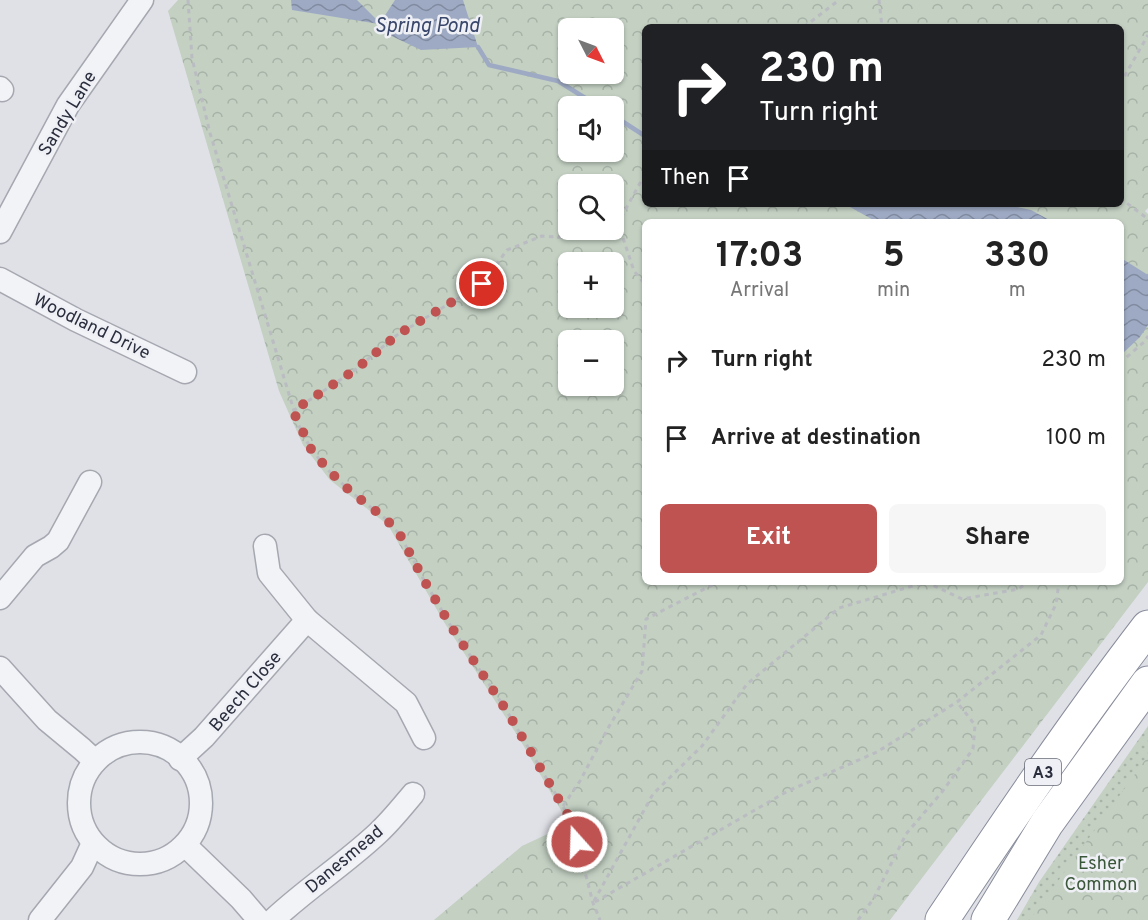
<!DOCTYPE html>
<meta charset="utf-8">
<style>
:root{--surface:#fff;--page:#f6f6f6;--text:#222;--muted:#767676;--accent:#bf5351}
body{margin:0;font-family:Overpass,sans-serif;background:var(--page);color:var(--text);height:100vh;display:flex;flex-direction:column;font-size:22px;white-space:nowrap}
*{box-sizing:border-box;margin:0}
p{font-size:20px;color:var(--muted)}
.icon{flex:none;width:33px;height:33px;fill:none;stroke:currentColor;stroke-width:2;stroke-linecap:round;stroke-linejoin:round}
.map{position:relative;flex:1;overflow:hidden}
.panel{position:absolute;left:642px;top:219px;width:482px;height:366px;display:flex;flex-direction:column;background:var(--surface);border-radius:9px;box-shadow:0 2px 4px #0004}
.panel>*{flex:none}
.guide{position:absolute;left:642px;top:24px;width:482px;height:183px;border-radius:9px;box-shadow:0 2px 4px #0004;background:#202124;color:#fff;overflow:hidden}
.needle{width:39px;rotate:132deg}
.fabs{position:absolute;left:558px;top:18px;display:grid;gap:12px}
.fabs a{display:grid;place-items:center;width:66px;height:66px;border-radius:9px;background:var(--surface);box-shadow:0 2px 4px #0004;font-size:30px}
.pin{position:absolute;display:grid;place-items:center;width:51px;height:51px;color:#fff;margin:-26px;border:3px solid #fff;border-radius:50%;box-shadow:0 2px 6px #0007}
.me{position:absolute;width:66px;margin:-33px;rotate:340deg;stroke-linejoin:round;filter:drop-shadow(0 0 4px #0008)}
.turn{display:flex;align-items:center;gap:21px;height:126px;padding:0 18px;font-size:27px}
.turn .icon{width:78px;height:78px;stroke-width:2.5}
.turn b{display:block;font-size:42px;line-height:51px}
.then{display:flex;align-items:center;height:57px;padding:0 18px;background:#0003;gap:12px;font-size:22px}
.eta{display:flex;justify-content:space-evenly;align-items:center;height:102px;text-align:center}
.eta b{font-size:36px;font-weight:700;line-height:42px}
.primary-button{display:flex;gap:12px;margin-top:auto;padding:12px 18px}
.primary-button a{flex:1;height:69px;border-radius:9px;background:var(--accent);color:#fff;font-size:24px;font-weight:700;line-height:69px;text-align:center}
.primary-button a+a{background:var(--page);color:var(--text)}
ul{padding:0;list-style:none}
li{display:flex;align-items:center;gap:18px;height:78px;padding:0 18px}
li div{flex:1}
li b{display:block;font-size:22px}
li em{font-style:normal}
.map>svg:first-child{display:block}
.grass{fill:url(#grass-dots)}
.forest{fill:url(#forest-crowns);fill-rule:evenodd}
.water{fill:url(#water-waves)}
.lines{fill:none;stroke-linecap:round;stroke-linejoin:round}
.stream{stroke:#9eaac4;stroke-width:4.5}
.minor-casing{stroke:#a6a8b1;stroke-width:25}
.highway-casing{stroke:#898d9c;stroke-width:35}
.path{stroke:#babcc2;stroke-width:3;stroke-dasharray:4.5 4.5;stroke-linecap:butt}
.minor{stroke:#f2f3f6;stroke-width:22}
.highway{stroke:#fff;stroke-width:33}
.route{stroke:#bf5351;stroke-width:10;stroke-dasharray:0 18}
.labels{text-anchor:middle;stroke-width:5;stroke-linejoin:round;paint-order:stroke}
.shield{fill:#eff0f5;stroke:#656874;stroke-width:1.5}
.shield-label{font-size:16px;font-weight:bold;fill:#2a2e3d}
.street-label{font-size:18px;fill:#2a2e3d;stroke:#eff0f5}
.park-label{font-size:18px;fill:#3a5739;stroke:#eff0f5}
.water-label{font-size:20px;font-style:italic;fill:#39476c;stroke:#eff0f5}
</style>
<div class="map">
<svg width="1148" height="920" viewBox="0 0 1148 920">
<defs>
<pattern id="grass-dots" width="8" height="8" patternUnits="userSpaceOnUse" patternTransform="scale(1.5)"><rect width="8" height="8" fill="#c3d0c2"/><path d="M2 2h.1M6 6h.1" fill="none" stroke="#a8b3a8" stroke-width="1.8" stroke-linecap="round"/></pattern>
<pattern id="forest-crowns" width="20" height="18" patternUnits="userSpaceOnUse" patternTransform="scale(1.5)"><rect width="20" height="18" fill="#c3d0c2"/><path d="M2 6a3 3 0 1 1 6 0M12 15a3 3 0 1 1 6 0" fill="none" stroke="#a8b3a8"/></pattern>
<pattern id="water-waves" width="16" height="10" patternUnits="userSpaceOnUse" patternTransform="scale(1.5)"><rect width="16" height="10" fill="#9eaac4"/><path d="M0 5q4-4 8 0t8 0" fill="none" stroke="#818ba0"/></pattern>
</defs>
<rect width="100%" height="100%" fill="#e0e1e7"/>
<path class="grass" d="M 1148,726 L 1148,920 L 1017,920 L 1039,882 Z"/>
<g class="forest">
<path d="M 178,0 L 1148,0 L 1148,208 L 1145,211 L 1148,214 L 1148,582 L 890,920 L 434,920 L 522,846 L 569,824 L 519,738 L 444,622 L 388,525 L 330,480 L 303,445 L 279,391 L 168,11 ZM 645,27 L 1120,27 L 1120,204 L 645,204 ZM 568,28 L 614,28 L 614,74 L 568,74 ZM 568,106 L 614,106 L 614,152 L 568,152 ZM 568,184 L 614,184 L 614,230 L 568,230 ZM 645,222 L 1120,222 L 1120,582 L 645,582 ZM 568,262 L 614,262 L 614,308 L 568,308 ZM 568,340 L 614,340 L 614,386 L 568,386 Z"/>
<path d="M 1148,756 L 1148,920 L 1030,920 Z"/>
</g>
<g class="water">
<path d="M 291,0 L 357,0 L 380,23 L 395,0 L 463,0 L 478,47 L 421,50 L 377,29 L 379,24 L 292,10 Z"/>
<path d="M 851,204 L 1004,204 L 1031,210 L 1053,222 L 877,222 L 850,207 Z"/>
<path d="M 1121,258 L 1148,275 L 1148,325 L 1140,337 L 1121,355 Z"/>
</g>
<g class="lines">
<g class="stream">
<path d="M 478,47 L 489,65 L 558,81 L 598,106"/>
<path d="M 614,116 L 645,136"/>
</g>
<g class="minor-casing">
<g id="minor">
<path d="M 0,88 L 2,90"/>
<path d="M 0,232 L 68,105 L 142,0"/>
<path d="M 0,279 L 76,320 L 185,372"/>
<path d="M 265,546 L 269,573 L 307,620 L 406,703 L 424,738"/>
<path d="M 0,598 L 35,556 L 51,547 L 58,541 L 90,482"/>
<path d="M 0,668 L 47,720 L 82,749 L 95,761"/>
<circle cx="140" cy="803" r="61"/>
<path d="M 180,759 L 204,737 L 307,620"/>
<path d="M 185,845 L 241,899 L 259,920"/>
<path d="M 40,920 L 82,867 L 93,843"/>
<path d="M 273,920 C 306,889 345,864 378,833 C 391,821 402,807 413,794"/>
</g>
</g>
<g class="highway-casing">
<g id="highway">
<path d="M 942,920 C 1008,821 1075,722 1148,627"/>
<path d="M 988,920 L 1047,823 L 1148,683"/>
</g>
</g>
<g class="path">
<path d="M 188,0 L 192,58 L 210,133 L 298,424 L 311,449 L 328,470 L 351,492 L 386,519 L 400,535 L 425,582 L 452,628 L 508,713 L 572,822 L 593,903 L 600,920"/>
<path d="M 879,0 L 882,27"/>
<path d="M 804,27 L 839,0"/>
<path d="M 1120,84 L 1148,35"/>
<path d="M 645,174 L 618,223 L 634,271 L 645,284"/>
<path d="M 1120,198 L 1148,219"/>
<path d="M 1120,363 L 1144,342 L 1148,336"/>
<path d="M 293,411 L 355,370 L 397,335 L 482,284 L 507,250 L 542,236 L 576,238 L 601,230"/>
<path d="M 563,806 L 580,781 L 607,730 L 642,671 L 646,619 L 718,582"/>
<path d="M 594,901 L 653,794 L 702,746 L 747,684 L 839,608 L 926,582 L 962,599 L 1019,589 L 1027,582"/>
<path d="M 595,902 L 788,791 L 877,752 L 957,702 L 1041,635 L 1056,604 L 1059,582"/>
<path d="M 858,920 L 874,898 L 906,834 L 942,792 L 973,749 L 975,725 L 957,702"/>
</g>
<use href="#minor" class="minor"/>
<use href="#highway" class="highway"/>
</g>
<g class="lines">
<path class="route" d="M 482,284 L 397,335 L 355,370 L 293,411 L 311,449 L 328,470 L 351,492 L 386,519 L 400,535 L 425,582 L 452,628 L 508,713 L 572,822 L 577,842"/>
</g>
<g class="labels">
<rect class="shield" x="1025" y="759" width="36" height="26" rx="4.5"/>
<g class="shield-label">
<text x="1043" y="778">A3</text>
</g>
<g class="street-label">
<text transform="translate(67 113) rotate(-59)" y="6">Sandy Lane</text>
<text transform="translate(92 326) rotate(26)" y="6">Woodland Drive</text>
<text transform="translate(245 691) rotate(-49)" y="6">Beech Close</text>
<text transform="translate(344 859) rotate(-40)" y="6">Danesmead</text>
</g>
<g class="park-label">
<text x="1101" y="869">Esher<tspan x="1101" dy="21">Common</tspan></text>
</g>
<g class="water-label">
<text x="427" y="32">Spring Pond</text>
</g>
</g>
</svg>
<div class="fabs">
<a><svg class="needle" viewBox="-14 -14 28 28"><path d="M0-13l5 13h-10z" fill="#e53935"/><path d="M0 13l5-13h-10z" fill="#767676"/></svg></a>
<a><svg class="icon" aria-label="sound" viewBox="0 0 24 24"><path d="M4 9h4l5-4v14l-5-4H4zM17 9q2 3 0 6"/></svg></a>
<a><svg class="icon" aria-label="search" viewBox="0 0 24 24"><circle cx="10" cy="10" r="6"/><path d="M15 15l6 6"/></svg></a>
<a>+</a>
<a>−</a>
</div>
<div class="pin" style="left:482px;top:284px;background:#d93025"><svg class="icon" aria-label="arrive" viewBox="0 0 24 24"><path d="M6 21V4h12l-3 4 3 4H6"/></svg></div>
<svg class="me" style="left:577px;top:842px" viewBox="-20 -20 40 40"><circle r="17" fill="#bf5351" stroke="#fff" stroke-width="3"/><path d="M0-11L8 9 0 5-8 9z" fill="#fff"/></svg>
<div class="guide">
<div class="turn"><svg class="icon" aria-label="right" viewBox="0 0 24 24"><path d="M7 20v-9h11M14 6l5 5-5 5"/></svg><div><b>230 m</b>Turn right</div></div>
<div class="then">Then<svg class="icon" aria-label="arrive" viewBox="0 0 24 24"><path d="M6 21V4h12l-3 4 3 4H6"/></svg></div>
</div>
<section class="panel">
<div class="eta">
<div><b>17:03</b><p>Arrival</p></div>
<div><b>5</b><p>min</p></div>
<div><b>330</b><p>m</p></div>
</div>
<ul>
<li><svg class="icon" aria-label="right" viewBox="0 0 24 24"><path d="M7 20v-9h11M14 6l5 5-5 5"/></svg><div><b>Turn right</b></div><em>230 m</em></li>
<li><svg class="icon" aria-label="arrive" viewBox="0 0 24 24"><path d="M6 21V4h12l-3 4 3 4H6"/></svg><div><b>Arrive at destination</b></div><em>100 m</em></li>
</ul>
<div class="primary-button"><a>Exit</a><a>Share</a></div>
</section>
</div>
